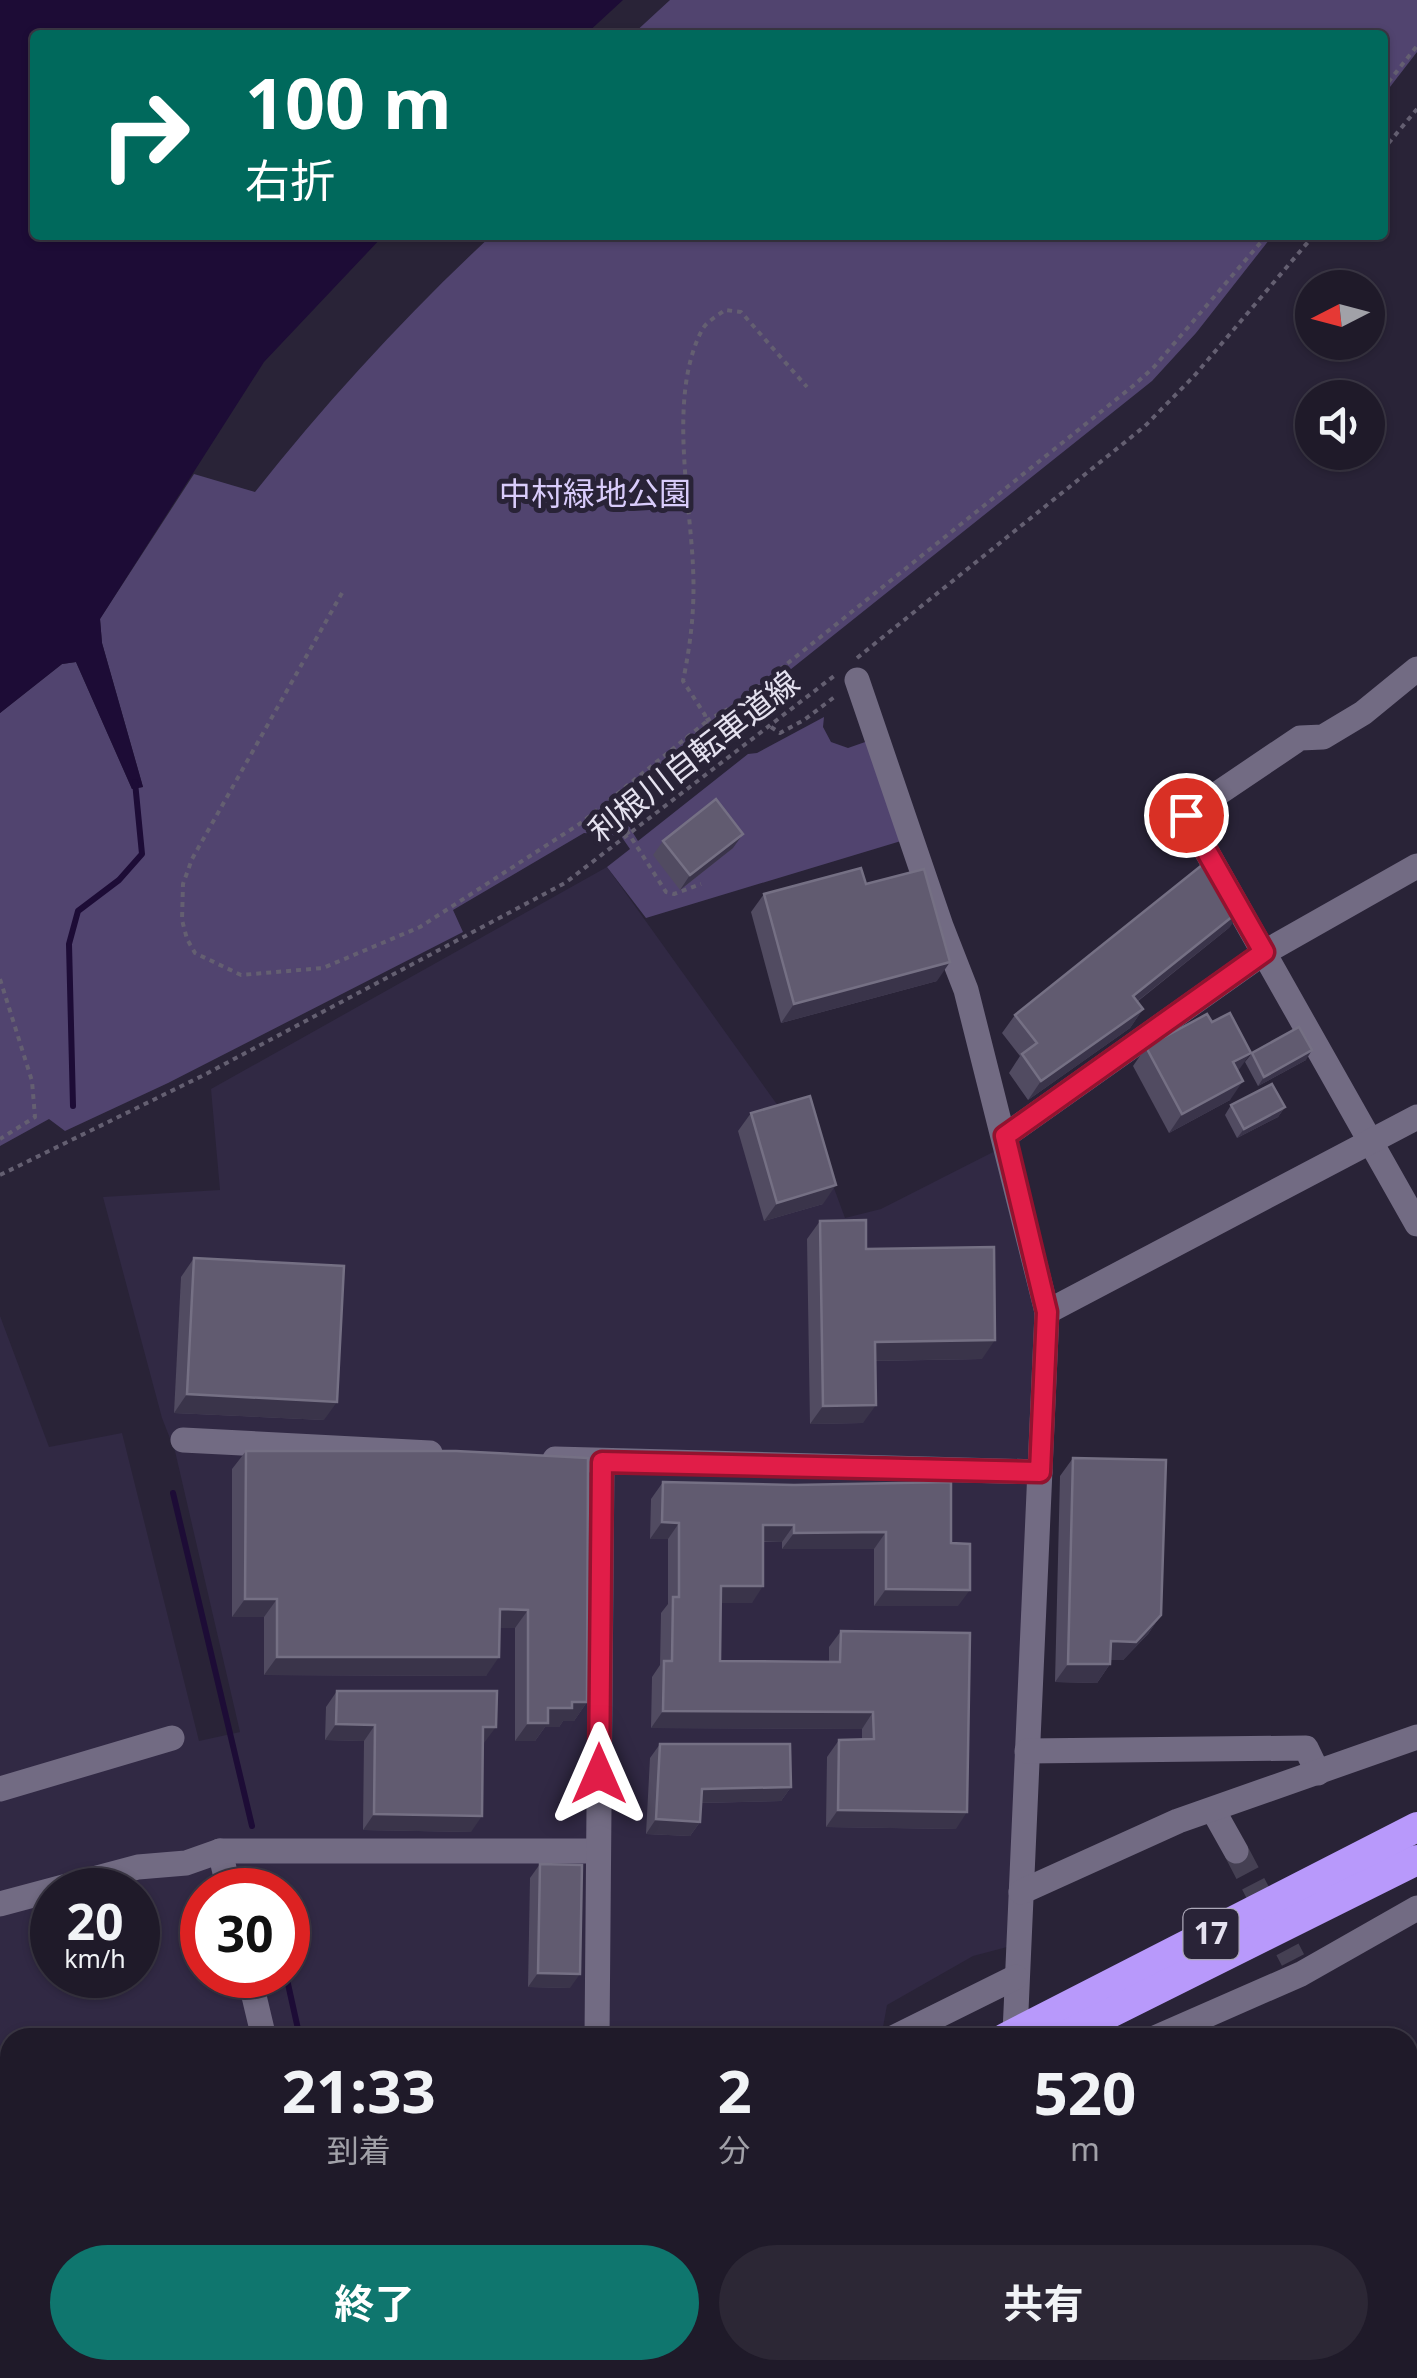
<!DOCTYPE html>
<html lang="ja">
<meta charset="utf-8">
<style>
:root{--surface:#1f1a29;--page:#2c2735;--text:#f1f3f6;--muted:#a1a1a8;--line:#3c3846;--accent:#0f766e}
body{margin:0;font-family:"Noto Sans","Noto Sans JP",sans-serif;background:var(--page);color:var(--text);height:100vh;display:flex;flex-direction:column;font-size:38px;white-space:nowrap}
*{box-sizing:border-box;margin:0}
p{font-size:32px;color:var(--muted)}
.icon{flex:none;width:55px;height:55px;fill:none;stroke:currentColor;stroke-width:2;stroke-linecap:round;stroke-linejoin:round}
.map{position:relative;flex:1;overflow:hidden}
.sheet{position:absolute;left:0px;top:2028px;width:1418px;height:352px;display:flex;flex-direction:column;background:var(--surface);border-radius:30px 30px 0 0;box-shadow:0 2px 8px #0004,0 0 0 2px var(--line)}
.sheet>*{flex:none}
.guide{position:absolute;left:30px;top:30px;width:1358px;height:210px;border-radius:10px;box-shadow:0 2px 8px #0004,0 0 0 2px var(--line);background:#00695c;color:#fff;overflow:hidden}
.needle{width:65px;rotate:264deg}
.controls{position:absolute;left:1295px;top:270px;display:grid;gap:20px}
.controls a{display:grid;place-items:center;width:90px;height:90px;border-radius:50%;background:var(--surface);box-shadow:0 2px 8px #0004,0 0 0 2px var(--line);font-size:50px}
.speed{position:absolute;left:30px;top:1868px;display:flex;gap:20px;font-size:50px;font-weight:700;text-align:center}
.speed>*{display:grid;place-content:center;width:130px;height:130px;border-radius:50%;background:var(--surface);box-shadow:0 2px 8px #0004,0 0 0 2px var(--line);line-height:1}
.speed small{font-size:25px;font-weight:400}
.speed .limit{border:15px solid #d22;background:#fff;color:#111}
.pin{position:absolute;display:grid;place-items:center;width:85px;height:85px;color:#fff;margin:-42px;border:5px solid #fff;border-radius:50%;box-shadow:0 2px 10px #0007}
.me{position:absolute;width:110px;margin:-55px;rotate:0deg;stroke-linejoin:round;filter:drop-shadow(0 0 8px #0008)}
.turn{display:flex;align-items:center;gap:35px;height:210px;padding:0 50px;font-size:45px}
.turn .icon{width:130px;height:130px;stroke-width:2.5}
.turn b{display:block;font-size:70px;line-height:85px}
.eta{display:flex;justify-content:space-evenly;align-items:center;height:170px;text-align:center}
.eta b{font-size:60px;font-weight:700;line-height:70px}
.primary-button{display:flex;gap:20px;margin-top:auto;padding:20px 50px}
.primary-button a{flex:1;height:115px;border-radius:60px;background:var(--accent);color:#fff;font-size:40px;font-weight:700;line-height:115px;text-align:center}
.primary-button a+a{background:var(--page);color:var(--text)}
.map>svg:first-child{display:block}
.built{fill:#312944;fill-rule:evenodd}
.green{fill:#51446f}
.water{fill:#1d0c36}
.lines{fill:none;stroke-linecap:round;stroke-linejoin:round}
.stream{stroke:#1d0c36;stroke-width:6}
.minor-tunnel{stroke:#454053;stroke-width:25;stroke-dasharray:25 12;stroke-linecap:butt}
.path{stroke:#645f71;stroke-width:4;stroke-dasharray:5 5;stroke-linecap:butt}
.minor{stroke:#726b83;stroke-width:25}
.highway{stroke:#b899fb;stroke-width:30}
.wall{fill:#514b61}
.shaded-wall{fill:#3a344a}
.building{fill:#615b70;stroke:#757084;stroke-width:2.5}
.route-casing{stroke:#92132f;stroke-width:25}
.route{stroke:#e11d48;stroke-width:18}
.labels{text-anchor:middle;stroke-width:10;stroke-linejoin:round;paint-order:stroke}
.shield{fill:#292337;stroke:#aca8b8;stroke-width:2.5}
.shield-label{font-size:30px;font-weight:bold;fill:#e4e1ef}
.park-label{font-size:32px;fill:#d9ccfb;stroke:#292337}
.street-label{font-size:32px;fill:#e4e1ef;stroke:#292337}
</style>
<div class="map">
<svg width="1417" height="2378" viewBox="0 0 1417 2378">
<rect width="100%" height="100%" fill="#292337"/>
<path class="built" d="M 607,867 L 781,1110 L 803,1104 L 845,1218 L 881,1209 L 999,1149 L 1038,1310 L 1007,1947 L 973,1956 L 887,2005 L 883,2027 L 865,2037 L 847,2037 L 843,2030 L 830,2038 L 10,2038 L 10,2208 L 0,2210 L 0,1316 L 49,1447 L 122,1433 L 199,1741 L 240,1732 L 175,1451 L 162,1418 L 103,1197 L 220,1190 L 211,1089 ZM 52,1890 L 138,1890 L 138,1975 L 52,1975 ZM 202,1890 L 288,1890 L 288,1975 L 202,1975 Z"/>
<g class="green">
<path d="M 670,0 L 1417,0 L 1417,52 L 1383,96 L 1382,35 L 632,35 Z"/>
<path d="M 492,235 L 1273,235 L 1196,333 L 1152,381 L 736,713 L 685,760 L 630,828 L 638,841 L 748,754 L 757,753 L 824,717 L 823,727 L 831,742 L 848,748 L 868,741 L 901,841 L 646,918 L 607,867 L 630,849 L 621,836 L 584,833 L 453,910 L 463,932 L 168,1083 L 65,1131 L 49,1119 L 0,1146 L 0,713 L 62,664 L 76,662 L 132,789 L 143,787 L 102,643 L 100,619 L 194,474 L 255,492 C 328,400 406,315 492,235 Z"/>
</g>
<path class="water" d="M 0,0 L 623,0 L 585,35 L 35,35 L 35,235 L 384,235 L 264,362 L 100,619 L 102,643 L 143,787 L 132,789 L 76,662 L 62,664 L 0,713 Z"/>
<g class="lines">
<g class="stream">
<path d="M 73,1106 L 69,944 L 78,911 L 119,880 L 142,854 L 135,782"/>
<path d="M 173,1493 L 252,1826"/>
<path d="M 264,1881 L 266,1890"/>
<path d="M 286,1975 L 300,2038"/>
<path d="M 332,2378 L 335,2370"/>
</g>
<path class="minor-tunnel" d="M 1236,1851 L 1293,1960"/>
<g class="path">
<path d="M 1382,90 L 1417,46"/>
<path d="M 1382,151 L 1417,109"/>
<path d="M 342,593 L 192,859 L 183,884 L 182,920 L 187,939 L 195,953 L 241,975 L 323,968 L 420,927 L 581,823 L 706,722 L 705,715 L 683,681 C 691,642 695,607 693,567 C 690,497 668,395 702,330 C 706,322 717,316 725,310 L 741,312 L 807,387"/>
<path d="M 857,658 L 1145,426 L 1195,375 L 1314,235"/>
<path d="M 706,721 L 737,704 L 1133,386 L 1154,367 L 1267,235"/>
<path d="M 771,727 L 780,733 L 804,720 L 837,695"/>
<path d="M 686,736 L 692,742 L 625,828 L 666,892 L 674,894 L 701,884"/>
<path d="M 0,979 L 32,1081 L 35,1117 L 0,1139"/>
<path d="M 0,1175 L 204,1075 L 565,883 L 834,676"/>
</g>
<g class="minor">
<path d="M 1417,669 L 1363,713 L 1323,737 L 1300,738 L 1186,815 L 1417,1224"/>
<path d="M 857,680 L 941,926 L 966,990 L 1047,1312 L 1015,2033"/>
<path d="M 1005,1136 L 1265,952 L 1417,866"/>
<path d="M 1047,1312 L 1417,1117"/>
<path d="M 183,1440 L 430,1453"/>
<path d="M 555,1459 L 1040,1472"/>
<path d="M 1027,1751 L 1306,1748 L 1318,1773"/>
<path d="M 0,1789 L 172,1738"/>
<path d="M 1213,1810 L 1236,1851"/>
<path d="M 220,1851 L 229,1890"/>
<path d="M 1021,1892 L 1178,1821 L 1417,1737"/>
<path d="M 0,1904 L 138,1867 L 186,1863 L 220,1851 L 598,1851"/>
<path d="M 249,1975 L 264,2038"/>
<path d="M 597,2038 L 602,1462"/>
<path d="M 893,2038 L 1016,1977"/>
<path d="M 1155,2038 L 1301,1974 L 1417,1908"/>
<path d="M 0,2085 L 10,2084"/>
<path d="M 1408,2328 L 1417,2327"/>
<path d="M 602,2370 L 606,2378"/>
<path d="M 1123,2370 L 1127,2378"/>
<path d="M 463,2378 L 475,2370"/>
<path d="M 1168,2378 L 1205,2370"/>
</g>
<g class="highway">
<path d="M 1005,2038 L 1417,1827"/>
<path d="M 1060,2038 L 1417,1860"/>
<path d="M 0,2308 L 10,2306"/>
<path d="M 0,2336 L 10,2334"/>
</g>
</g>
<g class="wall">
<path d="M 663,841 L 733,848 L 680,890 L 653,855 Z"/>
<path d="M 866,884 L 937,981 L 781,1023 L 751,912 L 764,894 Z"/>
<path d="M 1230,927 L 1137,1002 L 1143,1009 L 1130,1028 L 1028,1100 L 1009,1073 L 1020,1056 L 1002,1033 L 1015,1015 Z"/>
<path d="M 1146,1047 L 1238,1071 L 1230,1100 L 1169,1133 L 1133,1066 Z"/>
<path d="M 1252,1053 L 1306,1060 L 1258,1086 L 1245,1062 Z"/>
<path d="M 1231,1105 L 1285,1107 L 1278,1117 L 1237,1138 L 1225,1115 Z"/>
<path d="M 751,1113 L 823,1204 L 764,1221 L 738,1131 Z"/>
<path d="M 820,1221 L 866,1249 L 982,1359 L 875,1361 L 863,1423 L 810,1424 L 807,1239 Z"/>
<path d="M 194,1258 L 324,1420 L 174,1413 L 181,1277 Z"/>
<path d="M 246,1451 L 456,1451 L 587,1702 L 574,1721 L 563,1721 L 559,1727 L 545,1727 L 535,1741 L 515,1741 L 515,1628 L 500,1628 L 486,1676 L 264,1675 L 264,1617 L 232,1617 L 232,1469 Z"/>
<path d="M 1073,1458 L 1161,1615 L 1148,1634 L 1123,1660 L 1110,1660 L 1110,1664 L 1097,1683 L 1055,1682 L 1060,1476 Z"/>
<path d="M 663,1482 L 951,1543 L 958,1606 L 874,1606 L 874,1549 L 782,1549 L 782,1542 L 763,1542 L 752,1603 L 721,1603 L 720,1661 L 829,1662 L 829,1647 L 841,1631 L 956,1829 L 826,1827 L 827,1757 L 839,1740 L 862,1739 L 862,1729 L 651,1728 L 652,1677 L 660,1665 L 661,1613 L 668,1604 L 668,1539 L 650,1539 L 651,1499 Z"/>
<path d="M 337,1691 L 484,1743 L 483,1743 L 471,1832 L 363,1830 L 364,1741 L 325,1740 L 326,1707 Z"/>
<path d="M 660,1744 L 791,1787 L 781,1801 L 701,1803 L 700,1822 L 690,1836 L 646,1834 L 650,1758 Z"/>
<path d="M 540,1864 L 570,1988 L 528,1987 L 530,1878 Z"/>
</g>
<g class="shaded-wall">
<path d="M 743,834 L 733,848 L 680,890 L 690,875 Z"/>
<path d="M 1243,908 L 1230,927 L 1120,1015 L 1133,996 Z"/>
<path d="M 950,962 L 937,981 L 781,1023 L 794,1004 Z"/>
<path d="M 1143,1009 L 1130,1028 L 1028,1100 L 1041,1081 Z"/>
<path d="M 1312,1050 L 1306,1060 L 1258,1086 L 1264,1077 Z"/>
<path d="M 1251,1053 L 1238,1071 L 1233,1062 Z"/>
<path d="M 1243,1081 L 1230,1100 L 1169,1133 L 1182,1114 Z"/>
<path d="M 1285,1107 L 1278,1117 L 1237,1138 L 1244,1129 Z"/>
<path d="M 836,1185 L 823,1204 L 764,1221 L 777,1203 Z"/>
<path d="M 995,1340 L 982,1359 L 862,1361 L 875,1342 Z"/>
<path d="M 187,1394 L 337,1402 L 324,1420 L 174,1413 Z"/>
<path d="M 876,1405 L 863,1423 L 810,1424 L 823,1406 Z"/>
<path d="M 662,1522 L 679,1523 L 668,1539 L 650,1539 Z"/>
<path d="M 763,1525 L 794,1525 L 782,1542 L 752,1541 Z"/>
<path d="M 886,1532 L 874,1549 L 782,1549 L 794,1533 Z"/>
<path d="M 721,1586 L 763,1586 L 752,1603 L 710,1603 Z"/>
<path d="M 886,1589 L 970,1590 L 958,1606 L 874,1606 Z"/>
<path d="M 245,1599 L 277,1599 L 264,1617 L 232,1617 Z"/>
<path d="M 500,1609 L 528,1610 L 515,1628 L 487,1628 Z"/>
<path d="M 1161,1615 L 1148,1634 L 1123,1660 L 1098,1660 L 1111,1641 Z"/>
<path d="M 277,1657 L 499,1657 L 486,1676 L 264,1675 Z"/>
<path d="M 1068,1664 L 1110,1664 L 1097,1683 L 1055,1682 Z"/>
<path d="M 572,1702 L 587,1702 L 574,1721 L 563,1721 L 559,1727 L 545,1727 L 535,1741 L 515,1741 L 528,1723 L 548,1708 Z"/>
<path d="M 663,1711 L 873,1712 L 862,1729 L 651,1728 Z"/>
<path d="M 336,1724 L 375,1725 L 364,1741 L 325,1740 Z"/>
<path d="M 483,1727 L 496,1727 L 484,1743 L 472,1743 Z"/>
<path d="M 791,1787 L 781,1801 L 692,1803 L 702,1789 Z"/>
<path d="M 838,1810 L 967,1812 L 956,1829 L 826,1827 Z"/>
<path d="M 374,1814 L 482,1816 L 471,1832 L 363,1830 Z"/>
<path d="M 656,1819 L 700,1822 L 690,1836 L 646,1834 Z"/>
<path d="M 538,1973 L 580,1974 L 570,1988 L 528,1987 Z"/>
</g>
<g class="building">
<path d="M 716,799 L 743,834 L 690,875 L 663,841 Z"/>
<path d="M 1207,861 L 1243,908 L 1133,996 L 1143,1009 L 1041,1081 L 1022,1054 L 1037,1043 L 1015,1015 Z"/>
<path d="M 861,868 L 866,884 L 924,869 L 950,962 L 794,1004 L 764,894 Z"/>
<path d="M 1230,1013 L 1251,1053 L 1233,1062 L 1243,1081 L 1182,1114 L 1146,1047 L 1207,1014 L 1212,1022 Z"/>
<path d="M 1299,1027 L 1312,1050 L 1264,1077 L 1252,1053 Z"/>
<path d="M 1272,1084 L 1285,1107 L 1244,1129 L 1231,1105 Z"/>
<path d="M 810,1096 L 836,1185 L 777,1203 L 751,1113 Z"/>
<path d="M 866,1220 L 866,1249 L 994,1247 L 995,1340 L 875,1342 L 876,1405 L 823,1406 L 820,1221 Z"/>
<path d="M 194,1258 L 344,1266 L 337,1402 L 187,1394 Z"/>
<path d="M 246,1451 L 456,1451 L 588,1458 L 587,1702 L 572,1702 L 572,1708 L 548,1708 L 548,1723 L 528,1723 L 528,1610 L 500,1609 L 499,1657 L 277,1657 L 277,1599 L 245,1599 Z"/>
<path d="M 1073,1458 L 1166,1460 L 1161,1615 L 1136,1642 L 1111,1641 L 1110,1664 L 1068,1664 Z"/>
<path d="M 663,1482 L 794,1485 L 951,1482 L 951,1543 L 970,1544 L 970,1590 L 886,1589 L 886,1532 L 794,1533 L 794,1525 L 763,1525 L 763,1586 L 721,1586 L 720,1661 L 840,1662 L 841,1631 L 970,1633 L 967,1812 L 838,1810 L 839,1740 L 874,1739 L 873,1712 L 663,1711 L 664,1661 L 672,1661 L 673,1597 L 679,1597 L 679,1523 L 662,1522 Z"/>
<path d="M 337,1691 L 497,1691 L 496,1727 L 483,1727 L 482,1816 L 374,1814 L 375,1725 L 336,1724 Z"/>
<path d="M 660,1744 L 790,1744 L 791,1787 L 702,1789 L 700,1822 L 656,1819 Z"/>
<path d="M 540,1864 L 582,1865 L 580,1974 L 538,1973 Z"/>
</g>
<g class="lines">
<g class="route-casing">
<path id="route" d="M 599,1774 L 602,1462 L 1040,1472 L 1047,1312 L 1005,1136 L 1264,952 L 1186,815"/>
</g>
<use href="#route" class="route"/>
</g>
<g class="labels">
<rect class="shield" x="1183.5" y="1909" width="55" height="50" rx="8"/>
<g class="shield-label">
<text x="1211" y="1944">17</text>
</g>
<g class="park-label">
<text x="595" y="505">中村緑地公園</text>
</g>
<g class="street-label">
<text transform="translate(694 757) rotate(-38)" y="11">利根川自転車道線</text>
</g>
</g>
</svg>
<div class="controls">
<a><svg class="needle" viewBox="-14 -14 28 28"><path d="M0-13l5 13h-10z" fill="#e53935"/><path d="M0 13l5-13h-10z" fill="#a1a1a8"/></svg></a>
<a><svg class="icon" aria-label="sound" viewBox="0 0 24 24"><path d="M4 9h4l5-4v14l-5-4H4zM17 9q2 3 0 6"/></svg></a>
</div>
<div class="speed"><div>20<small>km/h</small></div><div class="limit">30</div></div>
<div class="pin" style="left:1186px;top:815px;background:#d93025"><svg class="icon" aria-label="arrive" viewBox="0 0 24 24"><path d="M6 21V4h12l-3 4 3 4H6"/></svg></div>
<svg class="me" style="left:599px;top:1774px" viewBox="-20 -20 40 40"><path d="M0-17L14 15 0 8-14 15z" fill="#e11d48" stroke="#fff" stroke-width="4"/></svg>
<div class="guide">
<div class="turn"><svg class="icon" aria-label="right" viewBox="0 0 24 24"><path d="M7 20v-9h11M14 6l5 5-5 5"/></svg><div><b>100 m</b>右折</div></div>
</div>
<section class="sheet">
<div class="eta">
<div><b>21:33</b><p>到着</p></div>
<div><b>2</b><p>分</p></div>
<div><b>520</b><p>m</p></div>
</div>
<div class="primary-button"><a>終了</a><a>共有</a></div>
</section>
</div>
